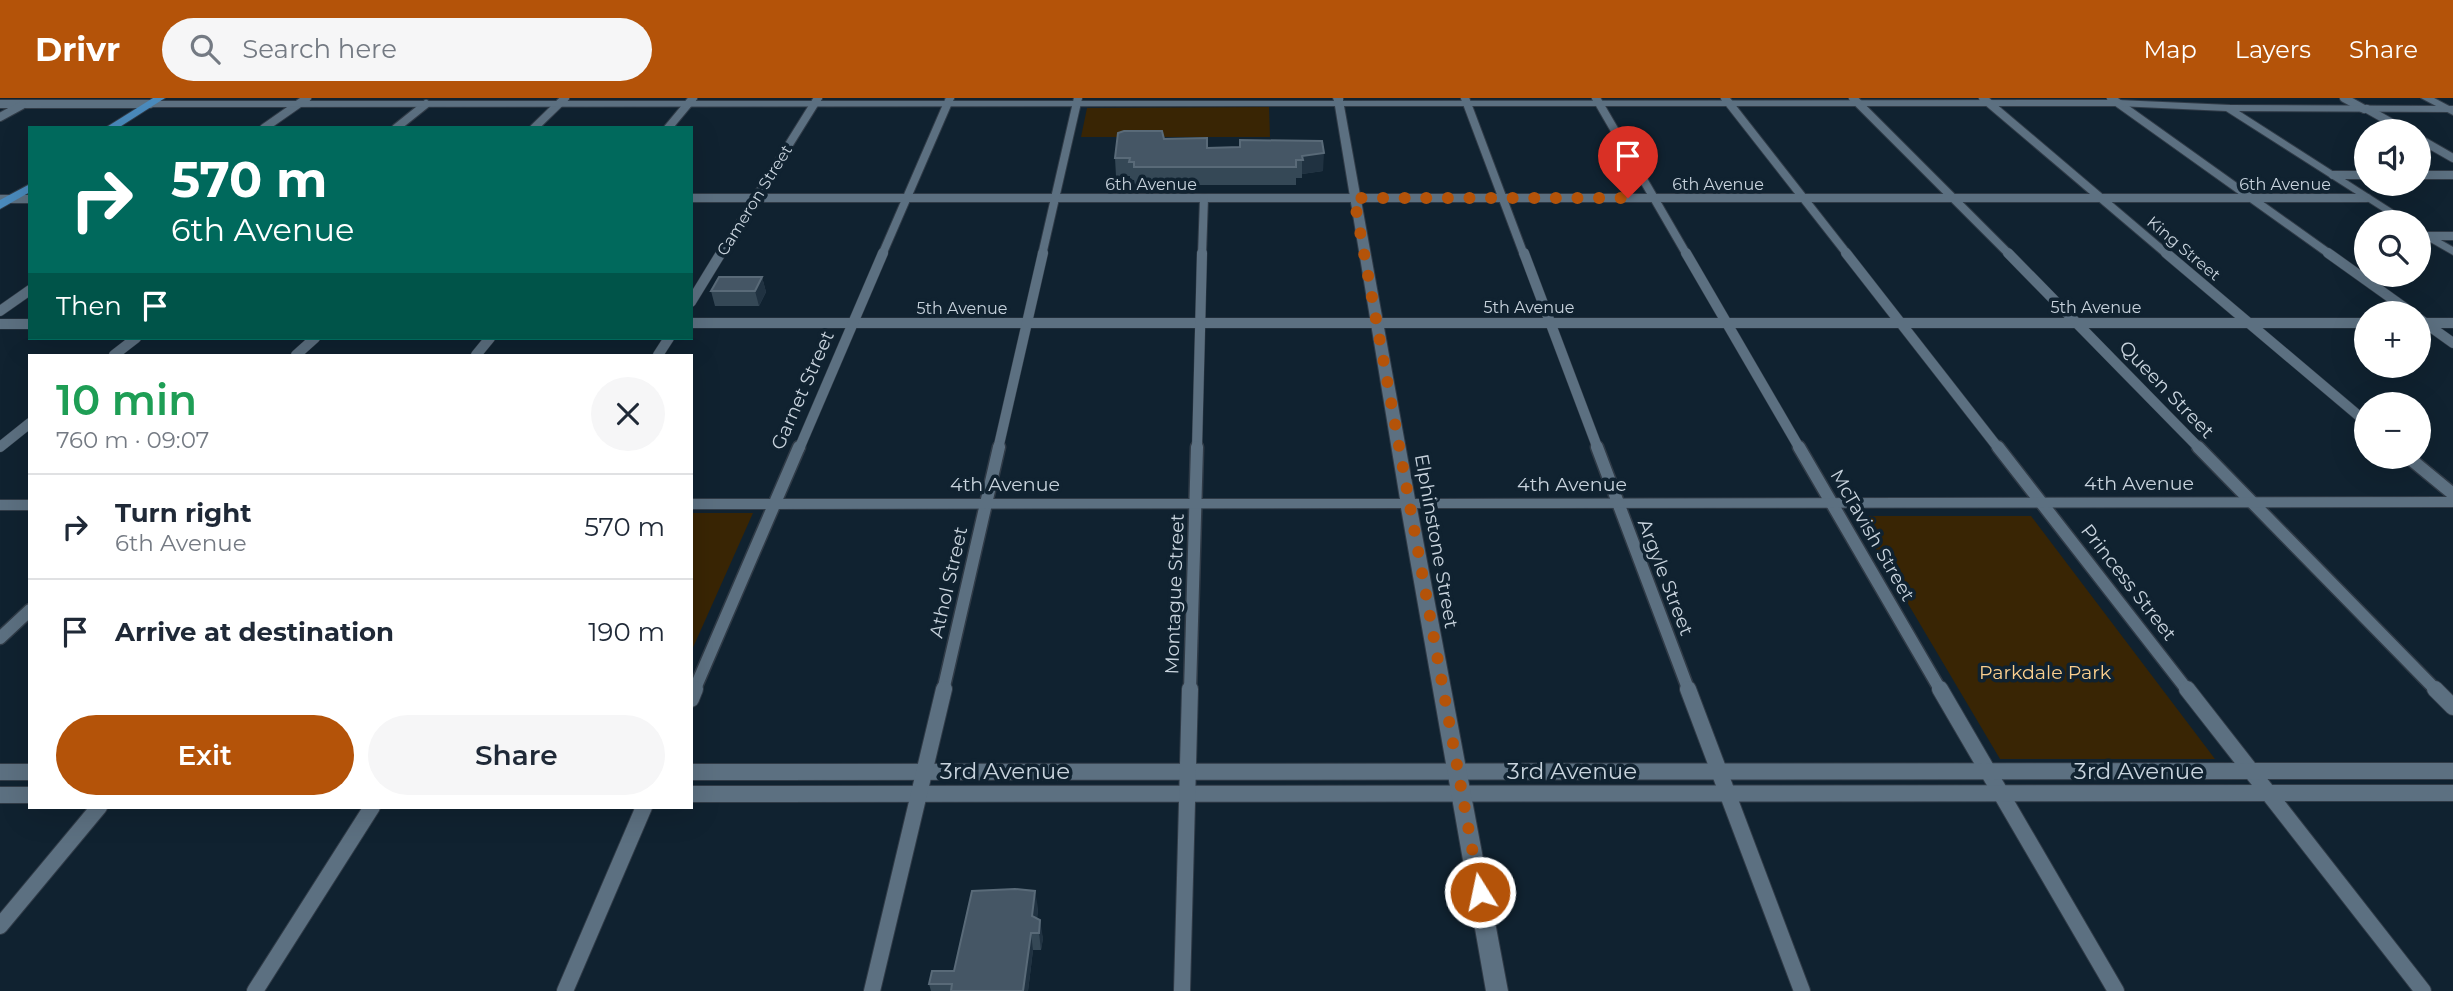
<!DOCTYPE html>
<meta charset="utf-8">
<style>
:root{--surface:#fff;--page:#f6f6f7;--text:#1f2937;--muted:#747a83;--line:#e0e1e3;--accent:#b45309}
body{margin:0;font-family:Montserrat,sans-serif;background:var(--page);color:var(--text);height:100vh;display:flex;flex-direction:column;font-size:26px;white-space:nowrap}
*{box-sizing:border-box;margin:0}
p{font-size:23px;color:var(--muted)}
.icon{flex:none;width:38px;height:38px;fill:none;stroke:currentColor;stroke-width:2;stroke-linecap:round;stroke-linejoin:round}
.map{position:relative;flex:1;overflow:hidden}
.panel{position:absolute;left:28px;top:256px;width:665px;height:455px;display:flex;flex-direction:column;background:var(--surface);border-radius:0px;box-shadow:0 7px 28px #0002}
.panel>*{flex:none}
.guide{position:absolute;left:28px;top:28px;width:665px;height:214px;border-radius:0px;box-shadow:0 7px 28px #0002;background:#00695c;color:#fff;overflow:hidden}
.buttons{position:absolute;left:2354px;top:21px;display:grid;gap:14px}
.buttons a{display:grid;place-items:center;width:77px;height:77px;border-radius:50%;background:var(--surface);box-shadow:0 7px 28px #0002;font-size:35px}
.pin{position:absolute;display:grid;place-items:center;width:60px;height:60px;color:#fff;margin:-72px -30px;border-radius:50% 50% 50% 0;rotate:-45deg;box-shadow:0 0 7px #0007}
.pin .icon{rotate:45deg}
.me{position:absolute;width:77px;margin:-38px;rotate:350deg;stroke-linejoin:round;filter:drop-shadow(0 0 5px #0008)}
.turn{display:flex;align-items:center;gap:24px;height:147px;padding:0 28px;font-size:32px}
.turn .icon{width:91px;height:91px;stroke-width:2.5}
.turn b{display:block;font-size:49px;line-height:60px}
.then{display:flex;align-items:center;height:66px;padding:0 28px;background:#0003;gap:14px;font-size:26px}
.round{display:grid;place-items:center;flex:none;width:74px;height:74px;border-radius:37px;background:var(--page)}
.headline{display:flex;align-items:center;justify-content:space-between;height:119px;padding:0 28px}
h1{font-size:42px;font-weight:600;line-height:52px;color:#1e9e55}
.cta{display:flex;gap:14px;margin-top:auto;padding:14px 28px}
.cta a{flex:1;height:80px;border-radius:42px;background:var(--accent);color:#fff;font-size:28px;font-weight:600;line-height:80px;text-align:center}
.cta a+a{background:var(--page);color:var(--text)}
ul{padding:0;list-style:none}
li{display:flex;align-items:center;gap:21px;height:105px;padding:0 28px;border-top:2px solid var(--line)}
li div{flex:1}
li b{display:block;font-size:26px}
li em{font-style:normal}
header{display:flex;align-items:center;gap:42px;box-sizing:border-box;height:98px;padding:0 35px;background:var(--accent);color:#fff}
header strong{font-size:33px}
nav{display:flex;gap:38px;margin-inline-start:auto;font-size:24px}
.search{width:490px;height:63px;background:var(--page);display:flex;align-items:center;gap:18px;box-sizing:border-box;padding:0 24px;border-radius:38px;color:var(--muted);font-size:26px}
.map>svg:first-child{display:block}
.green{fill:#392504}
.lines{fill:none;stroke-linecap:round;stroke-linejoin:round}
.minor-far3-casing{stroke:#303b47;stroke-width:10}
.minor-far2-casing{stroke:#303b47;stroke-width:11}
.minor-far1-casing{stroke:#303b47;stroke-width:15}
.minor-casing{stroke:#303b47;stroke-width:18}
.tertiary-casing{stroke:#303b47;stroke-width:2}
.secondary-casing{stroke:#303b47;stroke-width:2}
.primary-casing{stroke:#303b47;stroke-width:2}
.minor-far3{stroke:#5c7081;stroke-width:8}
.minor-far2{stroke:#5c7081;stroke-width:10}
.minor-far1{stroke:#5c7081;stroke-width:12}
.minor{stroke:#5c7081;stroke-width:16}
.tertiary{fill:#5c7081;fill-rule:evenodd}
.secondary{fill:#5c7081;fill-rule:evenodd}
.primary{fill:#4a8abc;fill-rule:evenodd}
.wall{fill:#354856}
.shaded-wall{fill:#203241}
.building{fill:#455665;stroke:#596a78;stroke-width:2}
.route{stroke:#b45309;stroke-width:12;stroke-dasharray:0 21.6}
.labels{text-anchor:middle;stroke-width:7;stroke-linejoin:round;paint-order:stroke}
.far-street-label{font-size:16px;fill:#c8d3dd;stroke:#102230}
.street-label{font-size:19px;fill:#c8d3dd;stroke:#102230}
.park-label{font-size:19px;fill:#fbcf8e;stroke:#102230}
.near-street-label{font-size:23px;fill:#c8d3dd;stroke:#102230}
</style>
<header>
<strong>Drivr</strong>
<div class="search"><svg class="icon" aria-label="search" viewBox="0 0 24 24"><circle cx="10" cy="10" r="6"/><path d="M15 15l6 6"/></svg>Search here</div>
<nav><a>Map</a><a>Layers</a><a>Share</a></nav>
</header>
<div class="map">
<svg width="2453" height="893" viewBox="0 0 2453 893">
<rect width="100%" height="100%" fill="#102230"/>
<g class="green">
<path d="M 1269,9 L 1270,39 L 1081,39 L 1087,10 Z"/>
<path d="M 691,415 L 753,415 L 691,554 Z"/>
<path d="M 1856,418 L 2031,418 L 2215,661 L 2000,661 Z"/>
</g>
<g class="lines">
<g class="minor-far3-casing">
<g id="minor-far3">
<path d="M 1465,0 L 1524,157"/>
<path d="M 1596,0 L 1687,157"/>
<path d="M 1725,0 L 1848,157"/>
<path d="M 1853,0 L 2010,157"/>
<path d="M 1983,0 L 2168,157"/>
<path d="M 2111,0 L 2331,157"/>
<path d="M 2344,0 L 2364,11"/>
<path d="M 0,6 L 150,6"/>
<path d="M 2367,11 L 2406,33"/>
<path d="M 0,19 L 22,7"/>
<path d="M 264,30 L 307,0"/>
<path d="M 396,30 L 426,6"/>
<path d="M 534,30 L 565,0"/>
<path d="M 668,30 L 693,0"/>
<path d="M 2418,40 L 2453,60"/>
<path d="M 2333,77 L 2366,77"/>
<path d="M 2418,77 L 2453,77"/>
<path d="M 691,100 L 2367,100"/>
<path d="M 0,101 L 30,101"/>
<path d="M 2428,138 L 2453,138"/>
<path d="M 720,157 L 818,0"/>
<path d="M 882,157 L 950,0"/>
<path d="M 1042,157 L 1078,0"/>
<path d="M 1202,157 L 1204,100"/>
</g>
</g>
<g class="minor-far2-casing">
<g id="minor-far2">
<path d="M 1524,155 L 1598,351"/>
<path d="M 1686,155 L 1800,351"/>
<path d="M 1846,155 L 1999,351"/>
<path d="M 2008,155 L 2200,351"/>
<path d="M 2166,155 L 2366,324"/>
<path d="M 2328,155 L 2412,215"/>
<path d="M 691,204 L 721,155"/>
<path d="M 0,213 L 30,192"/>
<path d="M 2418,220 L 2453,245"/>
<path d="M 691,225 L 2366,225"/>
<path d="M 2425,225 L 2453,225"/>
<path d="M 0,226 L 30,226"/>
<path d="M 114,257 L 136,240"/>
<path d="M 296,257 L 315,240"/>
<path d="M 476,257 L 490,240"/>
<path d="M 658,257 L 669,240"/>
<path d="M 0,349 L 30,325"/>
<path d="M 799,351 L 883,155"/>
<path d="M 998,351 L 1043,155"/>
<path d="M 1197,351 L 1202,155"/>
</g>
</g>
<g class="minor-far1-casing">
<g id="minor-far1">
<path d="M 1597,349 L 1689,593"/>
<path d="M 1799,349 L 1941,593"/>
<path d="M 1998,349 L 2188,593"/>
<path d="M 2198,349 L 2437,593"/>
<path d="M 2408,359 L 2453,396"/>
<path d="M 0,540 L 30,512"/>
<path d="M 694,593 L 799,349"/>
<path d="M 943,593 L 999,349"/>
<path d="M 1190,593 L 1197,349"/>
</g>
</g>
<g class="minor-casing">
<g id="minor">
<path d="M 1688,591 L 1802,893"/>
<path d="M 1940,591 L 2116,893"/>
<path d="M 2187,591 L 2423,893"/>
<path d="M 2435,591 L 2453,609"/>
<path d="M 691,601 L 695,591"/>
<path d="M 0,674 L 30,674"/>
<path d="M 691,674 L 2453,673"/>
<path d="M 691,696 L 2453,695"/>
<path d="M 0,697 L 30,697"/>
<path d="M 0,828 L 99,709"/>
<path d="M 255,893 L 372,709"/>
<path d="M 565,893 L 644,709"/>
<path d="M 872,893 L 944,591"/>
<path d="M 1182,893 L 1190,591"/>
</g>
</g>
<g class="tertiary-casing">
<g id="tertiary">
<path d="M 1333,0 L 1343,0 L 1343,3 L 2118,2 L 2230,7 L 2453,8 L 2453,14 L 2239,13 L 2412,124 L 2400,124 L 2226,13 L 2118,8 L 1344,8 L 1415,401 L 2453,399 L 2453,409 L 1417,410 L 1508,893 L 1486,893 L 1401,410 L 691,411 L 691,401 L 1400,401 L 1335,8 L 150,9 L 145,6 L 150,3 L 1334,3 Z"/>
<path d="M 2418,129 L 2453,149 L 2453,157 L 2418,137 Z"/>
<rect x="0" y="402" width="30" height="10"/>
</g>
</g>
<g class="secondary-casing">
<path id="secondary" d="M 2421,0 L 2434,0 L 2453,10 L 2453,17 Z"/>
</g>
<g class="primary-casing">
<g id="primary">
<path d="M 153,0 L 165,0 L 118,30 L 105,30 Z"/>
<path d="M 30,86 L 30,94 L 0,111 L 0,102 Z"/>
</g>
</g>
<use href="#minor-far3" class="minor-far3"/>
<use href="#minor-far2" class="minor-far2"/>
<use href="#minor-far1" class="minor-far1"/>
<use href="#minor" class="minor"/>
<use href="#tertiary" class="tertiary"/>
<use href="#secondary" class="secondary"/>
<use href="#primary" class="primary"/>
</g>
<g class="wall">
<path d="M 1164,41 L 1207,50 L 1240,49 L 1322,43 L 1323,73 L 1302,76 L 1302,80 L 1296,80 L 1296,87 L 1135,87 L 1134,82 L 1130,82 L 1130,78 L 1116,78 L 1115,60 Z"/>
<path d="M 762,179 L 766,194 L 759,208 L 715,208 L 711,193 Z"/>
<path d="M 1038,810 L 1037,821 L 1043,840 L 1041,852 L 1033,852 L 1028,893 L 931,893 L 929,886 L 954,873 Z"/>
</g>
<g class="shaded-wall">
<path d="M 1324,55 L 1323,73 L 1302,76 L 1302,58 Z"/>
<path d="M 762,179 L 766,194 L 759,208 L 755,193 Z"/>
<path d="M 1035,793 L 1038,810 L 1035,836 L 1032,818 Z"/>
<path d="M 1040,822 L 1043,840 L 1041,852 L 1039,835 Z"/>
<path d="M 1031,835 L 1033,852 L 1028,893 L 1023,893 Z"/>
</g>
<g class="building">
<path d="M 1124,33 L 1162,33 L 1164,41 L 1207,40 L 1207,50 L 1240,49 L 1240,42 L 1322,43 L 1324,55 L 1302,58 L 1303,62 L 1296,62 L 1296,69 L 1134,69 L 1134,64 L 1129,64 L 1130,60 L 1115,60 L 1118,35 Z"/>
<path d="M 719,179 L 762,179 L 755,193 L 711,193 Z"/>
<path d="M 1015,791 L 1035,793 L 1032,818 L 1040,822 L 1039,835 L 1031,835 L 1023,893 L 951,893 L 952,886 L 929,886 L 932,873 L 954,873 L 972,793 Z"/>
</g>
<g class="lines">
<path class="route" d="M 1480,794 L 1354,100 L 1628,100"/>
</g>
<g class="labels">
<g class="far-street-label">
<text x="1151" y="92">6th Avenue</text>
<text x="1718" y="92">6th Avenue</text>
<text x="2285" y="92">6th Avenue</text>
<text transform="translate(754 102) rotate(-58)" y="6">Cameron Street</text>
<text transform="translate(2184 150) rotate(40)" y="6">King Street</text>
<text x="1529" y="215">5th Avenue</text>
<text x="2096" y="215">5th Avenue</text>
<text x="962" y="216">5th Avenue</text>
</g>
<g class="street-label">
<text transform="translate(2167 291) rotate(46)" y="7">Queen Street</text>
<text transform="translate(802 292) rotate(-66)" y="7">Garnet Street</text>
<text x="2139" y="392">4th Avenue</text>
<text x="1005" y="393">4th Avenue</text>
<text x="1572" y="393">4th Avenue</text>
<text transform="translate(1873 437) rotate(60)" y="7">McTavish Street</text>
<text transform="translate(1437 443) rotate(80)" y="7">Elphinstone Street</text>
<text transform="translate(1666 479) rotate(69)" y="7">Argyle Street</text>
<text transform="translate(948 484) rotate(-77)" y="7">Athol Street</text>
<text transform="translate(2129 484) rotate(52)" y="7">Princess Street</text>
<text transform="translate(1174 496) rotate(-88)" y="7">Montague Street</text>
</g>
<g class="park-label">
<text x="2045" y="581">Parkdale Park</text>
</g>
<g class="near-street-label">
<text x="1005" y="681">3rd Avenue</text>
<text x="1572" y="681">3rd Avenue</text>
<text x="2139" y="681">3rd Avenue</text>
</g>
</g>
</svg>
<div class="buttons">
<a><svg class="icon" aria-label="sound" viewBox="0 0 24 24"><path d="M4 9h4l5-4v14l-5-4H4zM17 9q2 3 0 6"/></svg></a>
<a><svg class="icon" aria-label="search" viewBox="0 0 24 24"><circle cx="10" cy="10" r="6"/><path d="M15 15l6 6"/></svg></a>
<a>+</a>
<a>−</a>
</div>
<div class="pin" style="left:1628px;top:100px;background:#d93025"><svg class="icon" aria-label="arrive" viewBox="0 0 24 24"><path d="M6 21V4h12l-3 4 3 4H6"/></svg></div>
<svg class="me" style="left:1480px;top:794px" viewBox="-20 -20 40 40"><circle r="17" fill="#b45309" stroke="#fff" stroke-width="3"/><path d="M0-11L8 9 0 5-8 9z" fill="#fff"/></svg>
<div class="guide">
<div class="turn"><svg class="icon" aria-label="right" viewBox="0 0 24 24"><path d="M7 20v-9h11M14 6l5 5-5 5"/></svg><div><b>570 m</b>6th Avenue</div></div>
<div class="then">Then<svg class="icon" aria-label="arrive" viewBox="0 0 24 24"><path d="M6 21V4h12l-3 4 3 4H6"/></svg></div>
</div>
<section class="panel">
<div class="headline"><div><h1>10 min</h1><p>760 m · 09:07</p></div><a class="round"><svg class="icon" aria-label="close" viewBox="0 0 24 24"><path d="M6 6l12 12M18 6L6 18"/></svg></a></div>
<ul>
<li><svg class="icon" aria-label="right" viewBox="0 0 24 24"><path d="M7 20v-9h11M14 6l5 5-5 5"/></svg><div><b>Turn right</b><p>6th Avenue</p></div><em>570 m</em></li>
<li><svg class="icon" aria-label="arrive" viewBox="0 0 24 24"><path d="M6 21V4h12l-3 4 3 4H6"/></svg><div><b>Arrive at destination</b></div><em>190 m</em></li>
</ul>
<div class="cta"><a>Exit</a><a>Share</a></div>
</section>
</div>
